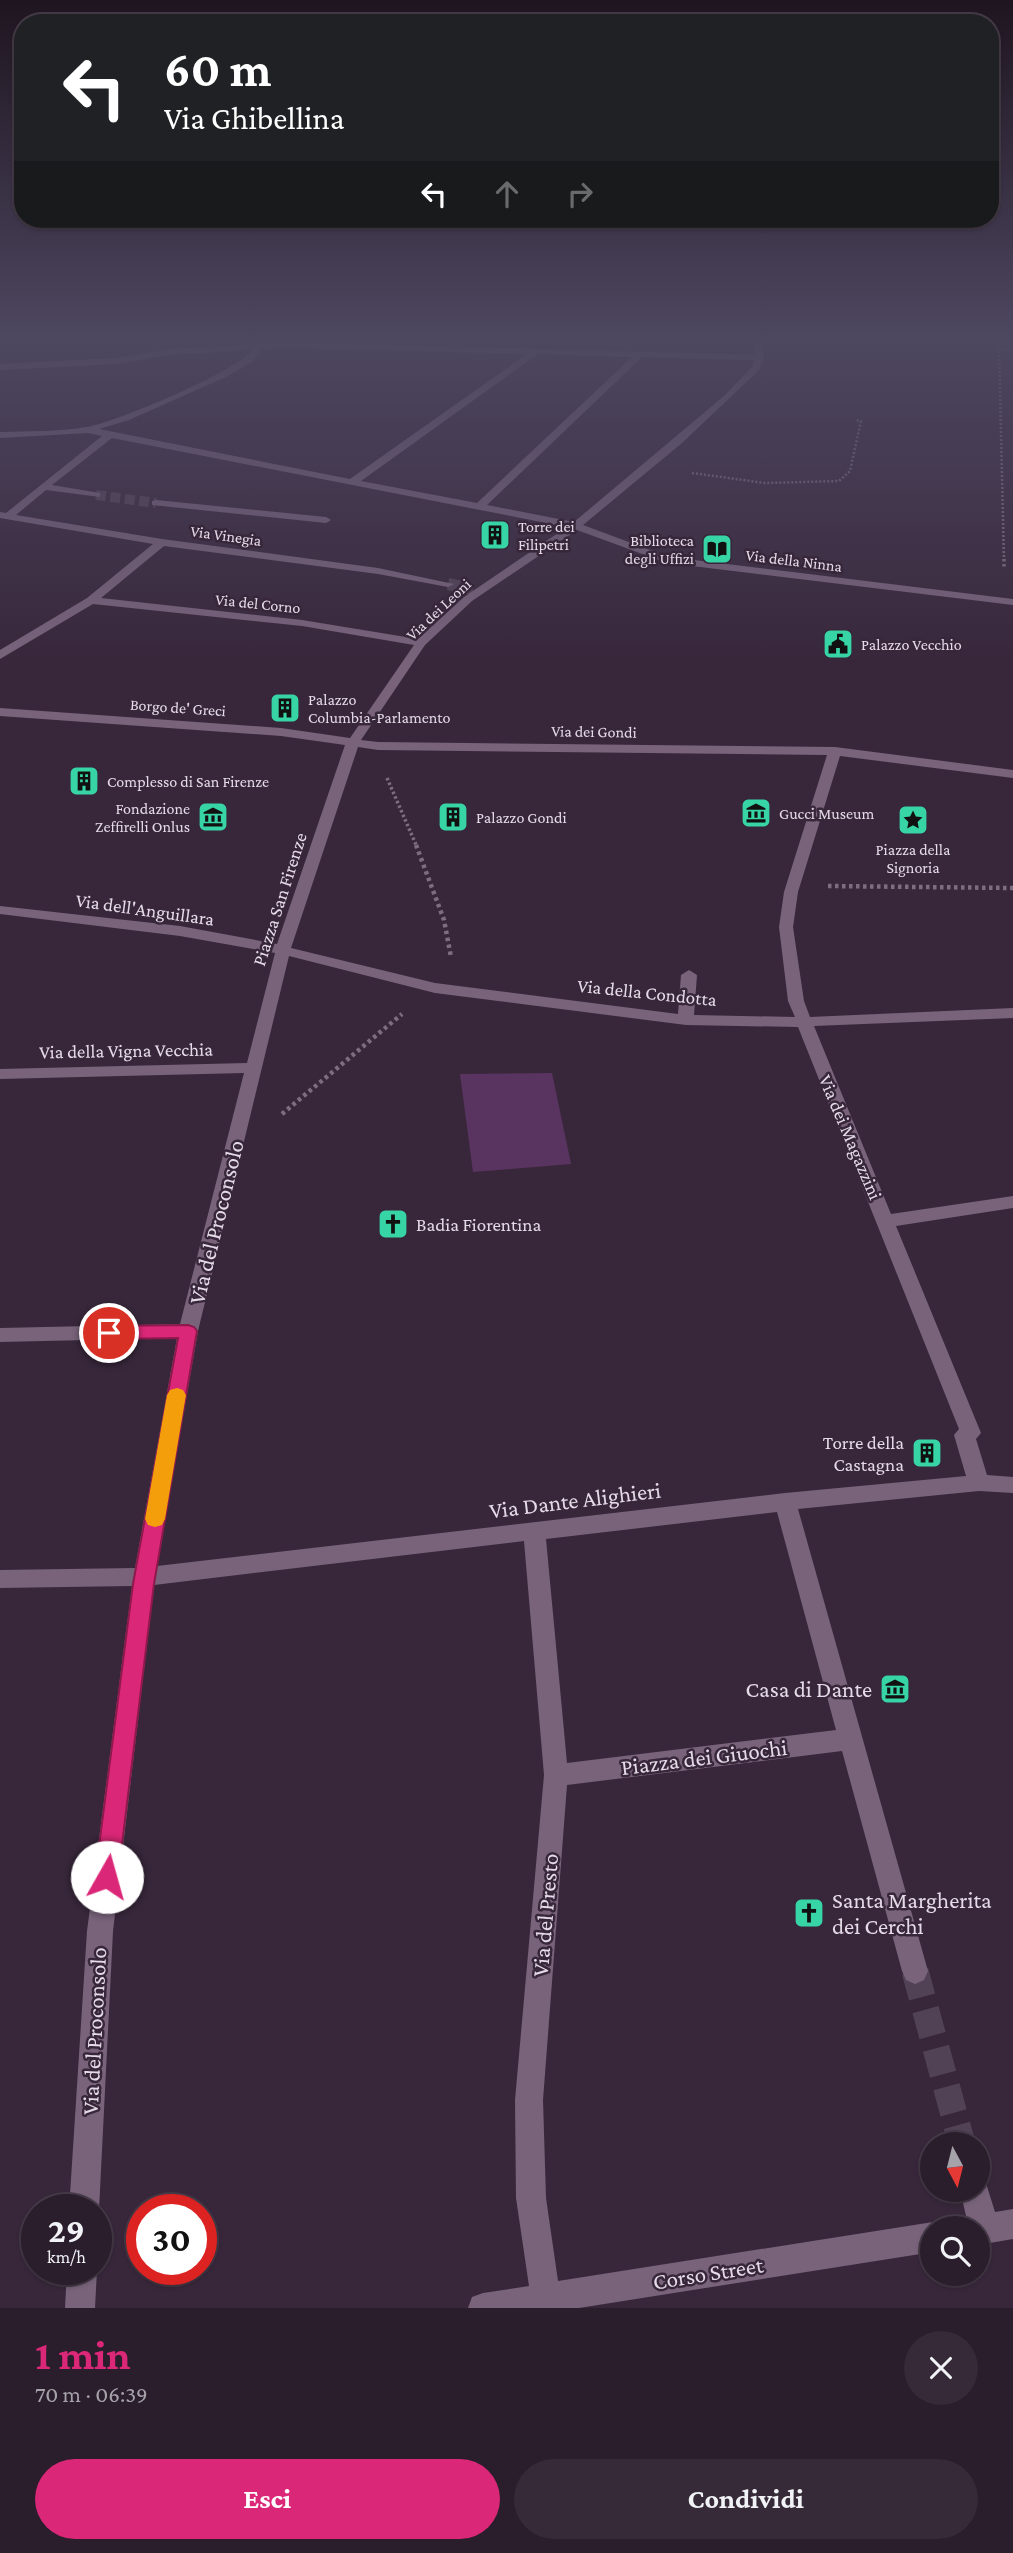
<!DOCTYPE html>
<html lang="it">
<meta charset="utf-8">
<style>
:root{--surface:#2a1d2c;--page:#362a38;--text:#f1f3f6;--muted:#a5a2a9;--line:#463b48;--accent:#db2777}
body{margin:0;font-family:"Crimson Pro",serif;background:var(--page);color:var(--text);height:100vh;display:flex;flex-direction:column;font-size:26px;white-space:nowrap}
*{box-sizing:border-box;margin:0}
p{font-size:23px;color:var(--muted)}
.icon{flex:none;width:38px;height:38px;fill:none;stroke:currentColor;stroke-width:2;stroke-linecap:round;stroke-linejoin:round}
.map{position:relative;height:2308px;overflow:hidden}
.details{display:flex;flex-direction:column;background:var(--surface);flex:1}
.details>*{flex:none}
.guide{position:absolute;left:14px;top:14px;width:985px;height:214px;border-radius:28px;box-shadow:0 2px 5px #0004,0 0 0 2px var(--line);background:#202124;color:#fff;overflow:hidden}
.needle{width:46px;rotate:173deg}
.fabs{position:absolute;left:920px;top:2132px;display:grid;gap:14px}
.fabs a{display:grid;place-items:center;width:70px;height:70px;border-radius:50%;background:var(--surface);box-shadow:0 2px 5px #0004,0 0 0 2px var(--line);font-size:35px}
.speed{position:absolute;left:21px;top:2194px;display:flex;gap:14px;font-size:35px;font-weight:700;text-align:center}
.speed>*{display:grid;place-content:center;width:91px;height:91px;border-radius:50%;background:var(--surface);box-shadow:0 2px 5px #0004,0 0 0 2px var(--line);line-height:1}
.speed small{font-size:18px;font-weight:400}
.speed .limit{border:10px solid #d22;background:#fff;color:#111}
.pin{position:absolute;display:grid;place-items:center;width:60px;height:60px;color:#fff;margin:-30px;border:4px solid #fff;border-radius:50%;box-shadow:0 2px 7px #0007}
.me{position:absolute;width:77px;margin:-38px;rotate:7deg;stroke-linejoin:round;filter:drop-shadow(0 0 5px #0008)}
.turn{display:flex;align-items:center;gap:24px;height:147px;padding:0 35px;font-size:32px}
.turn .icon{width:91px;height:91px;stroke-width:2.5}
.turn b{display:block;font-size:49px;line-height:60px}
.lanes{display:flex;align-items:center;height:66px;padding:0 35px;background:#0003;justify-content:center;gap:35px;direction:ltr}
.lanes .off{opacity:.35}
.round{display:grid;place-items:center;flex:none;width:74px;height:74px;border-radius:37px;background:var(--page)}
.headline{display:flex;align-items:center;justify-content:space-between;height:119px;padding:0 35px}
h1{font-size:42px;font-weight:700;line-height:52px;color:var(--accent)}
.primary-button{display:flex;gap:14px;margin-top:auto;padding:14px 35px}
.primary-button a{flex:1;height:80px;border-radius:42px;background:var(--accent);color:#fff;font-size:28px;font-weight:700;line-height:80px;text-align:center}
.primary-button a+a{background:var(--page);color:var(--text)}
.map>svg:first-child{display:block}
.green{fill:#5a3460}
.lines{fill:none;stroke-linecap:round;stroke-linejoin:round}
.minor-tunnel-far2{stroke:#524255;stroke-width:10;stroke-dasharray:10 4.5;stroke-linecap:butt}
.minor-tunnel-far1{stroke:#524255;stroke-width:12;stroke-dasharray:12 6;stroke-linecap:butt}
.minor-tunnel{stroke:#524255;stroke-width:27;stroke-dasharray:27 13;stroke-linecap:butt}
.path-far2{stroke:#7c6e7f;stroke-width:2.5;stroke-dasharray:2 2;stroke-linecap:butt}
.path-far1{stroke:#7c6e7f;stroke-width:3.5;stroke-dasharray:2.5 2.5;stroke-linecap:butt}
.path{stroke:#7c6e7f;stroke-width:4.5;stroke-dasharray:3.5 3.5;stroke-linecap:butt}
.minor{fill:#78637b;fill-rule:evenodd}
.route{fill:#db2777;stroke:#8e194d;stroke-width:2}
.slow{fill:#f59e0b}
.labels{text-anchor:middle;stroke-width:5;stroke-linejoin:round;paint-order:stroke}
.far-poi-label{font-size:16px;fill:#e5dae7;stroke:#38273b;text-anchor:start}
.far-street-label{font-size:16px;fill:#e5dae7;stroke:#38273b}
.street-label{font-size:19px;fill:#e5dae7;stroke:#38273b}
.poi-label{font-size:19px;fill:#e5dae7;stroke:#38273b;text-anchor:start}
.near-street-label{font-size:23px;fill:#e5dae7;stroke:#38273b}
.near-poi-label{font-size:23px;fill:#e5dae7;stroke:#38273b;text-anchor:end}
</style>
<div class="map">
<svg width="1013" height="2308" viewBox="0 0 1013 2308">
<rect width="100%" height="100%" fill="#38273b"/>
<path class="green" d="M 552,1073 L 571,1164 L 473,1172 L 460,1074 Z"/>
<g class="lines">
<path class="minor-tunnel-far2" d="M 96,495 L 156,503"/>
<path class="minor-tunnel-far1" d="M 448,584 L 473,589"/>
<path class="minor-tunnel" d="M 915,1971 L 962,2144"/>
<g class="path-far2">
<path d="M 692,473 L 765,483 L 839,481 L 850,471 L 861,421 L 855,420"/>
<path d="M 1004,561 L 999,349 L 1013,350"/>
</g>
<g class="path-far1">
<path d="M 1004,559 L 1004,568"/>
<path d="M 387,778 L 417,847"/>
</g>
<g class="path">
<path d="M 416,845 L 444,920 L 451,957"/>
<path d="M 828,886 L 1013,888"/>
<path d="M 282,1114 L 402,1014"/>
</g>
<g class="minor">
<path d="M 752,339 L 760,339 L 764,358 L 759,370 L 682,443 L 583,525 L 669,557 L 1013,599 L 1013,605 L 667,563 L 577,530 L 472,601 L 425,645 L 361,740 L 378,742 L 835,747 L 1013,770 L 1013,778 L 840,756 L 798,892 L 793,927 L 804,1001 L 810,1017 L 1013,1008 L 1013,1018 L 814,1026 L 891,1214 L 1013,1196 L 1013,1208 L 896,1226 L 981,1433 L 976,1439 L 987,1475 L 1013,1477 L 1013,1493 L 979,1491 L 798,1509 L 928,1971 L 924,1980 L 915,1984 L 906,1980 L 902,1971 L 842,1751 L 567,1785 L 543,2100 L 546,2198 L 558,2281 L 933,2222 L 944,2228 L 933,2228 L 933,2252 L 579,2308 L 468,2308 L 472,2297 L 483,2293 L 529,2286 L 516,2198 L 515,2100 L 544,1775 L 524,1541 L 154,1585 L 113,1931 L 99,2210 L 96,2216 L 96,2210 L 69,2210 L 87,1931 L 132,1586 L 0,1588 L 0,1570 L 135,1568 L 177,1338 L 0,1342 L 0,1328 L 180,1324 L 244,1073 L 0,1079 L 0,1069 L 247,1063 L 275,953 L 180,936 L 0,914 L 0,906 L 180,926 L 277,944 L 345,745 L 281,736 L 0,716 L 0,708 L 281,728 L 350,738 L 414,645 L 302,626 L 93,604 L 0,659 L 0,650 L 87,598 L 153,544 L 0,518 L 0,512 L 6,513 L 102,436 L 88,433 L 0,438 L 0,432 C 28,431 59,432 87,427 C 116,422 236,372 252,350 L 168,355 L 116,364 L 0,370 L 0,364 L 116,358 L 168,349 L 294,342 L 755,355 ZM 294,348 L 527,354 L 350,479 L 99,429 L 129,420 L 228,376 L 252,362 L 261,349 ZM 538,354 L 632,357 L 477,503 L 361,481 ZM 642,357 L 755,360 L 752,367 L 724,396 L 574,522 L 487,505 ZM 112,438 L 567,527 L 464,597 L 418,639 L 302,620 L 101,598 L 164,546 L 378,574 L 448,587 L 454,584 L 378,568 L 162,539 L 16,515 L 46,490 L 100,497 L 100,493 L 52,485 ZM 358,747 L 378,750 L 827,755 L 784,892 L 779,927 L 788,1001 L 795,1017 L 694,1015 L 697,975 L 689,970 L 681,975 L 678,1014 L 435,983 L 291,948 ZM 289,956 L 435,993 L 686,1025 L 798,1027 L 959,1429 L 954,1435 L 966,1476 L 785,1493 L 157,1566 L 198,1331 ZM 777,1512 L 836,1730 L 567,1763 L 546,1539 Z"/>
<path d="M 156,500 L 326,517 L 331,520 L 326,523 L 152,505 L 152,501 Z"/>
<path d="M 978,2177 L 985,2180 L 995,2212 L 1013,2209 L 1013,2239 L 978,2245 L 978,2228 L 964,2228 L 967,2220 L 960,2190 L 978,2189 Z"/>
<path d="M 96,2268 L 97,2270 L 95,2308 L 65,2308 L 67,2270 Z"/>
</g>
</g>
<linearGradient id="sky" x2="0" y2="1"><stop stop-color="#1f1520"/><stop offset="0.51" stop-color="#4d4760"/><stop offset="1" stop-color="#4d4760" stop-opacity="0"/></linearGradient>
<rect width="1013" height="662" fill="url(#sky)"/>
<path class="route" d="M 188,1325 L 194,1327 L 197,1331 L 154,1584 L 118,1877 L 115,1884 L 107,1888 L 98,1884 L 95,1877 L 133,1584 L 178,1338 L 109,1339 L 103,1337 L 100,1333 L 103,1328 L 109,1326 Z"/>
<path class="slow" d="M 177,1388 L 183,1390 L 186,1395 L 165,1519 L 162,1525 L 155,1527 L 148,1525 L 145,1519 L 167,1395 L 170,1390 Z"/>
<defs>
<g id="building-square" transform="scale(1.575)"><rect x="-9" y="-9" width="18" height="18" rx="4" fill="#37d4a6" stroke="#38273b"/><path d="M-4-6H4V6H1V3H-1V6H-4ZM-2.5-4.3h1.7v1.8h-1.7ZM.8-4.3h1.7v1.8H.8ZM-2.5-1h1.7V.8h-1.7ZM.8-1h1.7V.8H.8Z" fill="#111"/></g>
<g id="library-square" transform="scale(1.575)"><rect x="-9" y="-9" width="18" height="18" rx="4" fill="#37d4a6" stroke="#38273b"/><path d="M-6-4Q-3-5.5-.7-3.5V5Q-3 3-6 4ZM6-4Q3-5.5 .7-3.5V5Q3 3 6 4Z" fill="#111"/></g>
<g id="civic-square" transform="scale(1.575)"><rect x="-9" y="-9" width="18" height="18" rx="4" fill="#37d4a6" stroke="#38273b"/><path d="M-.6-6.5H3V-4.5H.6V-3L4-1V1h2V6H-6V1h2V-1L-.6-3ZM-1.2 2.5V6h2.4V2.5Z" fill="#111"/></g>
<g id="museum-square" transform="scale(1.575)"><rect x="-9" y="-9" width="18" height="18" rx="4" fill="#37d4a6" stroke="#38273b"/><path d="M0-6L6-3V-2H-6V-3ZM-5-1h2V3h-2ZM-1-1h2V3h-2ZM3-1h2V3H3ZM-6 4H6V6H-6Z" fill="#111"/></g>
<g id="sight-square" transform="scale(1.575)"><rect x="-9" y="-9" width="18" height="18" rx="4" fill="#37d4a6" stroke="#38273b"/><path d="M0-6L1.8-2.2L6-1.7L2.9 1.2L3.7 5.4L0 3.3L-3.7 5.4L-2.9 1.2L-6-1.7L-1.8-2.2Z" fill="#111"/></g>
<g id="church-square" transform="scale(1.575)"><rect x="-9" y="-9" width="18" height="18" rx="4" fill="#37d4a6" stroke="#38273b"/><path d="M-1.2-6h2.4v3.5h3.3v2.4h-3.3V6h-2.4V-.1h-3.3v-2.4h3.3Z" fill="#111"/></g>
</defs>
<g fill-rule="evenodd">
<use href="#building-square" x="495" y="535"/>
<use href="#library-square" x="717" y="549"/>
<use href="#civic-square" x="838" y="644"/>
<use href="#building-square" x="285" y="708"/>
<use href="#building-square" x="84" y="781"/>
<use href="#museum-square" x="756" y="813"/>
<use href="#museum-square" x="213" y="817"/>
<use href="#building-square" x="453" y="817"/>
<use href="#sight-square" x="913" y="820"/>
<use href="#church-square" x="393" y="1224"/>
<use href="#building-square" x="927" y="1453"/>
<use href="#museum-square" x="895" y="1689"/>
<use href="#church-square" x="809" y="1913"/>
</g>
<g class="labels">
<g class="far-poi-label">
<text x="518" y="532">Torre dei<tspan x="518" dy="18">Filipetri</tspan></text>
<text x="694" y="546" text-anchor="end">Biblioteca<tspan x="694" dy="18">degli Uffizi</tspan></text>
<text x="861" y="650">Palazzo Vecchio</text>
<text x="308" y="705">Palazzo<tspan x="308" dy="18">Columbia-Parlamento</tspan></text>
<text x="107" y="787">Complesso di San Firenze</text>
<text x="190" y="814" text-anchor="end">Fondazione<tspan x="190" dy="18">Zeffirelli Onlus</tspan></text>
<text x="779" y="819">Gucci Museum</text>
<text x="476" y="823">Palazzo Gondi</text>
<text x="913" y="855" text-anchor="middle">Piazza della<tspan x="913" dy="18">Signoria</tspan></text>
</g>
<g class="far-street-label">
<text transform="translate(226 535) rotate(8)" y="6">Via Vinegia</text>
<text transform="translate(794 560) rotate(7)" y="6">Via della Ninna</text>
<text transform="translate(258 603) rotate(6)" y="6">Via del Corno</text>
<text transform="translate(438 609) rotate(-43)" y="6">Via dei Leoni</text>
<text transform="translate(178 707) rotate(4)" y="6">Borgo de' Greci</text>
<text transform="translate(594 731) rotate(1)" y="6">Via dei Gondi</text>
</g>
<g class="street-label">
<text transform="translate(279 899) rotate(-72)" y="7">Piazza San Firenze</text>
<text transform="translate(145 909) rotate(8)" y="7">Via dell'Anguillara</text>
<text transform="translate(647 992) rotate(6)" y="7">Via della Condotta</text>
<text transform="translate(126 1050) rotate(-1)" y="7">Via della Vigna Vecchia</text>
<text transform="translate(851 1137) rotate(67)" y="7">Via dei Magazzini</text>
</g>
<g class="poi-label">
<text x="416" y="1231">Badia Fiorentina</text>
<text x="904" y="1449" text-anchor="end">Torre della<tspan x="904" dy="22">Castagna</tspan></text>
</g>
<g class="near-street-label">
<text transform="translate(216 1222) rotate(-76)" y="8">Via del Proconsolo</text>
<text transform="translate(575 1500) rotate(-7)" y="8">Via Dante Alighieri</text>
<text transform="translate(704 1757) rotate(-7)" y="8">Piazza dei Giuochi</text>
<text transform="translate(545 1915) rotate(-85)" y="8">Via del Presto</text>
<text transform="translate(94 2031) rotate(-87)" y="8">Via del Proconsolo</text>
<text transform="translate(708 2273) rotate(-9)" y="8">Corso Street</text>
</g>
<g class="near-poi-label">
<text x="872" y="1697">Casa di Dante</text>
<text x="832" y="1908" text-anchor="start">Santa Margherita<tspan x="832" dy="26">dei Cerchi</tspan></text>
</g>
</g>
</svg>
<div class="fabs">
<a><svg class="needle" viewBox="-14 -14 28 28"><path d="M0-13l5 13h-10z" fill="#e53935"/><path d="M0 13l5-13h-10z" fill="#a5a2a9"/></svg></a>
<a><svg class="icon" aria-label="search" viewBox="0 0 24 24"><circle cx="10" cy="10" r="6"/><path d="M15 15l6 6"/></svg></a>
</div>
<div class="speed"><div>29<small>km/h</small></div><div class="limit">30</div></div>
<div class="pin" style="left:109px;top:1333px;background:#d93025"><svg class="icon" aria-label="arrive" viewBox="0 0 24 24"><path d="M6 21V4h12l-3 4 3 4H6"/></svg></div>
<svg class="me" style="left:107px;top:1877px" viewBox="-20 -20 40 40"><circle r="19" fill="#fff"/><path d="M0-13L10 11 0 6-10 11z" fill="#db2777"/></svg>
<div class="guide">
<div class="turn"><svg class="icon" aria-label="left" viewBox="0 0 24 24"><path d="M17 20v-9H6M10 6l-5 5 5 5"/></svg><div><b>60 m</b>Via Ghibellina</div></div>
<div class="lanes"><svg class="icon" aria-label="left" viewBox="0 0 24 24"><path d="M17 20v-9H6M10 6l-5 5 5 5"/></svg><svg class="icon off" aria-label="ahead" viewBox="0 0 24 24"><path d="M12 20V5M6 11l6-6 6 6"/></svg><svg class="icon off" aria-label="right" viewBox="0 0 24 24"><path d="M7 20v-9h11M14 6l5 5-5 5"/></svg></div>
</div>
</div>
<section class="details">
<div class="headline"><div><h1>1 min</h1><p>70 m · 06:39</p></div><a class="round"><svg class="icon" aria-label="close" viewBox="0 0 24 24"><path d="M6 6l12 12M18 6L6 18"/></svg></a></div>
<div class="primary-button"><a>Esci</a><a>Condividi</a></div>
</section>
